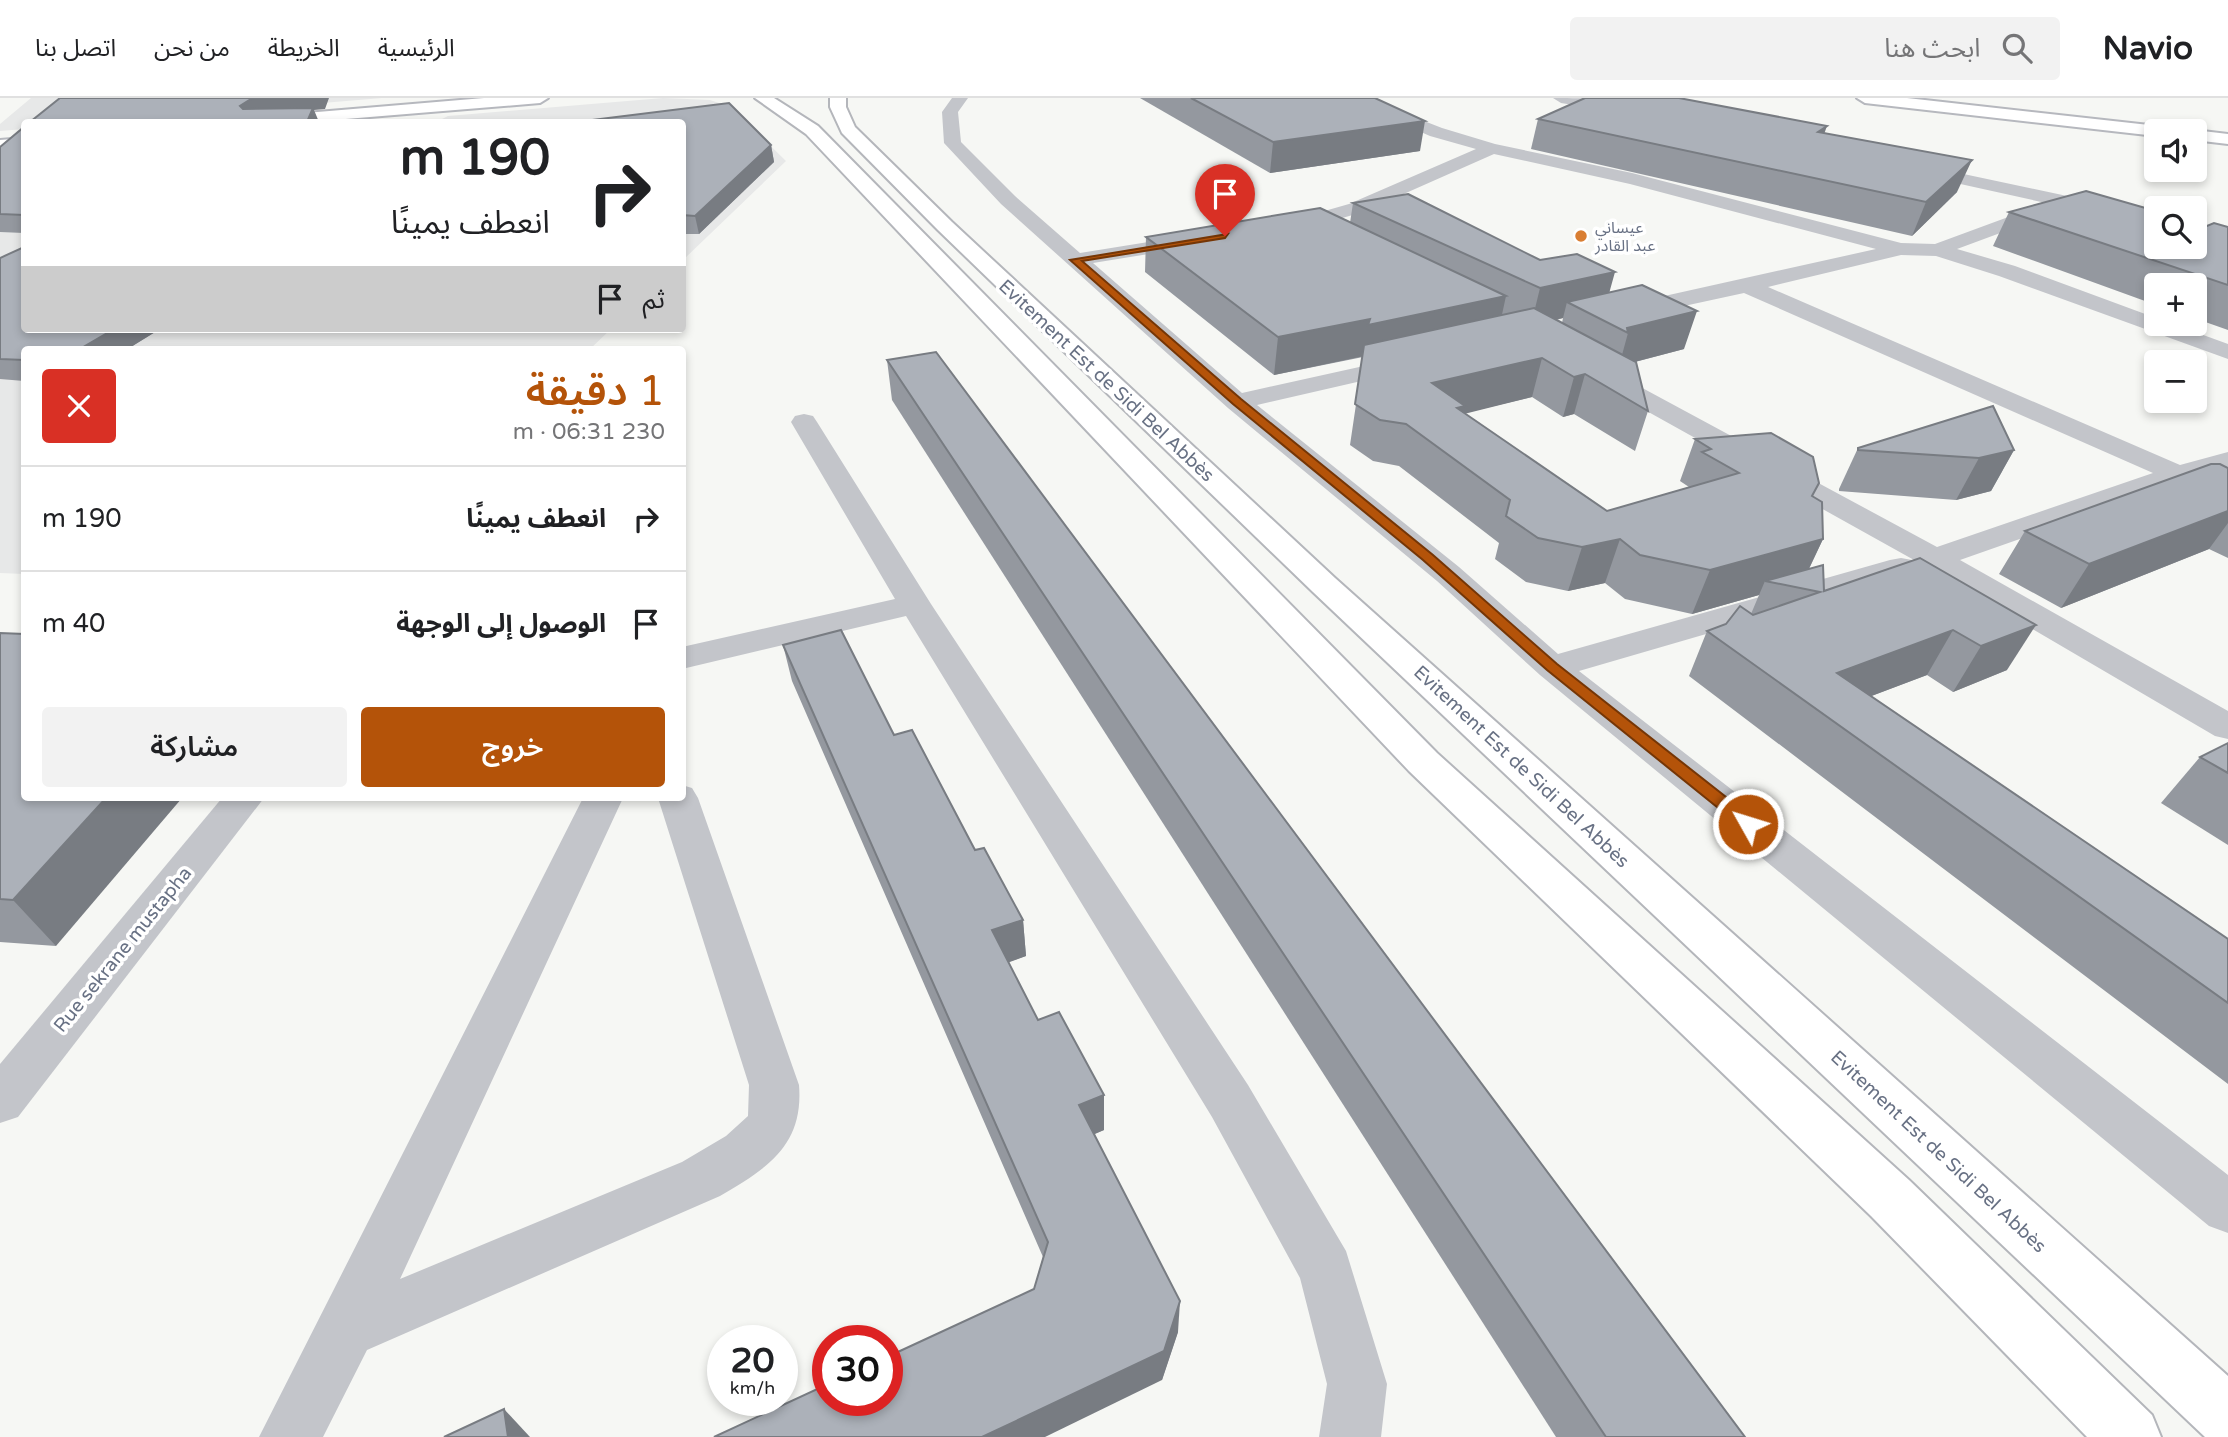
<!DOCTYPE html>
<html lang="ar">
<meta charset="utf-8">
<style>
:root{--surface:#fff;--page:#f2f2f2;--text:#202124;--muted:#757577;--line:#e0e0e0;--accent:#b45309}
body{margin:0;font-family:"Varela Round","Noto Sans Arabic",sans-serif;background:var(--page);color:var(--text);direction:rtl;height:100vh;display:flex;flex-direction:column;font-size:26px;white-space:nowrap}
*{box-sizing:border-box;margin:0}
p{font-size:23px;color:var(--muted)}
.icon{flex:none;width:38px;height:38px;fill:none;stroke:currentColor;stroke-width:2;stroke-linecap:round;stroke-linejoin:round}
.map{position:relative;flex:1;overflow:hidden;direction:ltr}
.details{position:absolute;left:21px;top:248px;width:665px;height:455px;display:flex;flex-direction:column;background:var(--surface);border-radius:7px;box-shadow:0 4px 10px #0003;direction:rtl}
.details>*{flex:none}
.guide{position:absolute;left:21px;top:21px;width:665px;height:214px;border-radius:7px;box-shadow:0 4px 10px #0003;direction:rtl;background:#fff;color:var(--text);overflow:hidden}
.buttons{position:absolute;left:2144px;top:21px;display:grid;gap:14px}
.buttons a{display:grid;place-items:center;width:63px;height:63px;border-radius:7px;background:var(--surface);box-shadow:0 4px 10px #0003;font-size:35px}
.speed{position:absolute;left:707px;top:1227px;display:flex;gap:14px;font-size:35px;font-weight:700;text-align:center}
.speed>*{display:grid;place-content:center;width:91px;height:91px;border-radius:50%;background:var(--surface);box-shadow:0 4px 10px #0003;line-height:1}
.speed small{font-size:18px;font-weight:400}
.speed .limit{border:10px solid #d22;background:#fff;color:#111}
.pin{position:absolute;display:grid;place-items:center;width:60px;height:60px;color:#fff;margin:-72px -30px;border-radius:50% 50% 50% 0;rotate:-45deg;box-shadow:0 0 7px #0007}
.pin .icon{rotate:45deg}
.me{position:absolute;width:77px;margin:-38px;rotate:309deg;stroke-linejoin:round;filter:drop-shadow(0 0 5px #0008)}
.turn{display:flex;align-items:center;gap:24px;height:147px;padding:0 21px;font-size:32px}
.turn .icon{width:91px;height:91px;stroke-width:2.5}
.turn b{display:block;font-size:49px;line-height:60px}
.then{display:flex;align-items:center;height:66px;padding:0 21px;background:#0003;gap:14px;font-size:26px}
.round{display:grid;place-items:center;flex:none;width:74px;height:74px;border-radius:7px;background:var(--page)}
.summary{display:flex;align-items:center;justify-content:space-between;height:119px;padding:0 21px}
h1{font-size:42px;font-weight:600;line-height:52px;color:var(--accent)}
.cta{display:flex;gap:14px;margin-top:auto;padding:14px 21px}
.cta a{flex:1;height:80px;border-radius:7px;background:var(--accent);color:#fff;font-size:28px;font-weight:600;line-height:80px;text-align:center}
.cta a+a{background:var(--page);color:var(--text)}
ul{padding:0;list-style:none}
li{display:flex;align-items:center;gap:21px;height:105px;padding:0 21px;border-top:2px solid var(--line)}
li div{flex:1}
li b{display:block;font-size:26px}
li em{font-style:normal}
header{display:flex;align-items:center;gap:42px;box-sizing:border-box;height:98px;padding:0 35px;background:var(--surface);border-bottom:2px solid var(--line)}
header strong{font-size:33px}
nav{display:flex;gap:38px;margin-inline-start:auto;font-size:24px}
.search{width:490px;height:63px;background:var(--page);display:flex;align-items:center;gap:18px;box-sizing:border-box;padding:0 24px;border-radius:7px;color:var(--muted);font-size:26px}
.map>svg:first-child{display:block}
.built{fill:#e7e8e8}
.lines{fill:none;stroke-linecap:round;stroke-linejoin:round}
.secondary-casing{stroke:#b6b8be;stroke-width:4}
.highway-casing{stroke:#b4b6bb;stroke-width:4}
.street{fill:#c3c5ca;fill-rule:evenodd}
.secondary{fill:#fff;fill-rule:evenodd}
.highway{fill:#fff;fill-rule:evenodd}
.wall{fill:#94989f;fill-rule:evenodd}
.shaded-wall{fill:#787c82}
.building{fill:#acb1b9;stroke:#787c82;stroke-width:2}
.route{fill:#b45309;stroke:#753606;stroke-width:2}
.poi-dot{fill:#d97e32;stroke:#fff;stroke-width:2.5}
.labels{text-anchor:middle;stroke-width:7;stroke-linejoin:round;paint-order:stroke}
.far-poi-label{font-size:16px;fill:#687184;stroke:#fff;text-anchor:start}
.street-label{font-size:19px;fill:#687184;stroke:#fff}
</style>
<header>
<strong>Navio</strong>
<div class="search"><svg class="icon" aria-label="search" viewBox="0 0 24 24"><circle cx="10" cy="10" r="6"/><path d="M15 15l6 6"/></svg>ابحث هنا</div>
<nav><a>الرئيسية</a><a>الخريطة</a><a>من نحن</a><a>اتصل بنا</a></nav>
</header>
<div class="map">
<svg width="2228" height="1339" viewBox="0 0 2228 1339">
<rect width="100%" height="100%" fill="#f6f7f4"/>
<g class="built">
<path d="M 31,0 L 382,0 L 98,24 L 24,24 L 24,31 L 0,33 L 0,26 Z"/>
<path d="M 663,0 L 710,2 L 731,9 L 786,63 L 683,162 L 682,24 L 436,24 L 448,18 Z"/>
<path d="M 24,54 L 24,231 L 611,231 L 589,252 L 24,252 L 24,476 L 0,475 L 0,55 Z"/>
</g>
<g class="lines">
<g class="secondary-casing">
<g id="secondary">
<path d="M 484,0 L 548,0 L 540,5 L 309,24 L 250,24 L 258,19 Z"/>
<path d="M 1857,0 L 1907,0 L 2158,28 L 2166,33 L 2156,33 L 2156,38 L 1865,5 Z"/>
<path d="M 2194,32 L 2228,36 L 2228,46 L 2194,42 L 2194,33 L 2189,33 Z"/>
<path d="M 24,40 L 24,50 L 0,52 L 0,42 Z"/>
</g>
</g>
<g class="highway-casing">
<g id="highway">
<path d="M 755,0 L 774,0 L 818,28 L 1437,655 L 1909,1082 L 2152,1317 L 2161,1339 L 2087,1339 L 1871,1118 L 1409,673 L 806,36 Z"/>
<path d="M 830,0 L 846,0 L 846,9 L 855,29 L 952,124 L 1335,480 L 2228,1278 L 2228,1339 L 2205,1339 L 1313,494 L 938,132 L 842,35 L 830,9 Z"/>
</g>
</g>
<g class="street">
<path d="M 952,0 L 968,0 L 958,14 L 961,44 L 1015,98 L 1080,155 L 1198,136 L 1205,138 L 1208,142 L 1198,148 L 1093,165 L 1242,295 L 1409,258 L 1418,260 L 1421,265 L 1418,270 L 1257,307 L 1459,469 L 1558,556 L 1890,462 L 1901,460 L 1912,462 L 1917,469 L 1912,476 L 1579,573 L 2228,1077 L 2228,1135 L 2209,1128 L 1540,577 L 1437,483 L 1228,310 L 1001,106 L 944,45 L 942,14 Z"/>
<path d="M 1343,0 L 1365,0 L 1442,30 L 1495,46 L 1632,75 L 1901,145 L 1935,146 L 2046,105 L 1906,74 L 1903,70 L 1912,65 L 2156,117 L 2156,129 L 2062,108 L 2060,113 L 1957,151 L 2015,168 L 2156,220 L 2156,226 L 2173,226 L 2228,246 L 2228,261 L 1999,178 L 1936,158 L 1901,157 L 1768,189 L 2180,367 L 2228,354 L 2228,371 L 2205,377 L 2228,387 L 2228,407 L 2177,386 L 1960,462 L 2228,613 L 2228,641 L 2215,638 L 1923,467 L 1591,282 L 1587,277 L 1591,272 L 1609,272 L 1937,449 L 2153,375 L 1744,195 L 1624,221 L 1613,214 L 1624,207 L 1876,151 L 1630,86 L 1494,56 L 1363,114 L 1318,127 L 1325,133 L 1322,137 C 1311,140 1297,135 1290,126 L 1293,122 L 1349,106 L 1476,51 L 1430,38 Z"/>
<path d="M 1553,0 C 1573,0 1624,0 1638,11 L 1630,16 L 1561,5 Z"/>
<path d="M 804,316 L 813,318 L 817,324 L 931,506 L 1248,987 L 1346,1153 L 1387,1286 L 1381,1339 L 1319,1339 L 1327,1286 L 1300,1180 L 1212,1019 L 906,518 L 682,571 L 682,549 L 895,501 L 791,324 L 795,318 Z"/>
<path d="M 682,687 L 692,690 L 698,700 L 799,987 C 804,1048 766,1071 720,1098 L 367,1252 L 323,1339 L 259,1339 L 583,700 L 623,700 L 400,1181 L 682,1064 L 726,1038 L 748,1018 L 749,987 L 658,700 L 682,700 Z"/>
<path d="M 222,700 L 264,700 L 18,1019 L 0,1025 L 0,966 Z"/>
</g>
<use href="#secondary" class="secondary"/>
<use href="#highway" class="highway"/>
</g>
<g class="wall">
<path d="M 1140,0 L 1375,0 L 1420,53 L 1270,75 Z"/>
<path d="M 1538,21 L 1825,35 L 1957,94 L 1912,138 L 1531,51 Z"/>
<path d="M 682,24 L 771,47 L 774,64 L 699,136 L 682,136 Z"/>
<path d="M 24,29 L 24,135 L 0,134 L 0,49 Z"/>
<path d="M 1353,105 L 1540,162 L 1610,194 L 1684,251 L 1635,264 L 1648,313 L 1635,353 L 1574,316 L 1563,319 L 1532,299 L 1464,315 L 1607,413 L 1689,389 L 1680,383 L 1695,341 L 1813,398 L 1823,441 L 1809,471 L 1824,493 L 1920,460 L 2007,572 L 1953,594 L 1927,577 L 1871,598 L 2228,841 L 2228,986 L 1689,578 L 1707,533 L 1751,516 L 1759,497 L 1692,516 L 1625,501 L 1605,485 L 1568,493 L 1526,484 L 1495,461 L 1499,445 L 1399,368 L 1373,363 L 1350,347 L 1363,259 L 1274,277 L 1145,174 L 1146,139 L 1350,125 ZM 1563,220 L 1562,225 L 1556,222 Z"/>
<path d="M 2009,114 L 2228,129 L 2228,232 L 2194,220 L 2194,187 L 2156,187 L 2156,207 L 1993,148 Z"/>
<path d="M 0,160 L 160,231 L 126,252 L 24,252 L 24,283 L 0,281 Z"/>
<path d="M 887,262 L 1745,1339 L 1556,1339 L 892,302 Z"/>
<path d="M 1858,350 L 2014,352 L 1991,393 L 1956,402 L 1839,393 L 1839,391 Z"/>
<path d="M 2228,370 L 2228,460 L 2209,451 L 2061,510 L 1999,476 L 2025,433 Z"/>
<path d="M 0,535 L 56,848 L 0,844 Z"/>
<path d="M 783,547 L 975,752 L 1023,822 L 1026,858 L 1008,864 L 1038,922 L 1104,997 L 1104,1032 L 1094,1036 L 1178,1234 L 1162,1282 L 1034,1191 L 1043,1159 L 792,583 Z"/>
<path d="M 2228,645 L 2228,747 L 2161,705 L 2200,659 Z"/>
</g>
<g class="shaded-wall">
<path d="M 259,0 L 329,0 L 325,11 L 314,12 L 319,24 L 247,24 L 240,8 L 251,1 Z"/>
<path d="M 1425,23 L 1420,53 L 1270,75 L 1273,44 Z"/>
<path d="M 1827,28 L 1816,58 L 1818,34 Z"/>
<path d="M 771,47 L 774,64 L 699,136 L 695,118 Z"/>
<path d="M 1972,62 L 1957,94 L 1912,138 L 1926,104 Z"/>
<path d="M 1615,174 L 1605,210 L 1567,204 L 1563,220 L 1531,227 L 1540,190 Z"/>
<path d="M 1506,198 L 1498,235 L 1364,258 L 1274,277 L 1278,239 L 1370,221 Z"/>
<path d="M 1697,213 L 1684,251 L 1619,268 L 1628,235 L 1627,230 Z"/>
<path d="M 114,231 L 160,231 L 126,252 L 78,252 Z"/>
<path d="M 1542,260 L 1532,299 L 1464,316 L 1448,351 L 1432,285 Z"/>
<path d="M 1585,276 L 1574,316 L 1563,319 L 1574,279 Z"/>
<path d="M 2014,352 L 1991,393 L 1956,402 L 1979,360 Z"/>
<path d="M 2228,413 L 2228,425 L 2209,451 L 2061,510 L 2089,466 Z"/>
<path d="M 1620,441 L 1605,485 L 1568,493 L 1582,449 Z"/>
<path d="M 1823,441 L 1802,485 L 1765,483 L 1759,497 L 1692,516 L 1710,472 Z"/>
<path d="M 2036,527 L 2007,572 L 1953,594 L 1981,548 Z"/>
<path d="M 1953,532 L 1927,577 L 1824,616 L 1837,575 Z"/>
<path d="M 106,700 L 182,700 L 56,848 L 13,802 Z"/>
<path d="M 1023,822 L 1026,858 L 996,869 L 992,832 Z"/>
<path d="M 1104,997 L 1104,1032 L 1081,1042 L 1079,1007 Z"/>
<path d="M 1180,1203 L 1178,1234 L 1162,1282 L 1045,1339 L 982,1339 Z"/>
<path d="M 504,1311 L 530,1339 L 508,1339 Z"/>
</g>
<g class="building">
<path d="M 60,0 L 259,0 L 251,1 L 240,8 L 243,11 L 313,10 L 307,24 L 30,24 Z"/>
<path d="M 1191,0 L 1375,0 L 1425,23 L 1273,44 Z"/>
<path d="M 1585,0 L 1679,0 L 1827,28 L 1818,34 L 1972,62 L 1926,104 L 1538,21 Z"/>
<path d="M 729,5 L 771,47 L 695,118 L 682,117 L 682,24 L 576,24 Z"/>
<path d="M 24,29 L 24,117 L 0,116 L 0,49 Z"/>
<path d="M 2086,93 L 2156,113 L 2156,149 L 2194,149 L 2194,124 L 2207,128 L 2214,125 L 2228,129 L 2228,187 L 2009,114 Z"/>
<path d="M 1408,96 L 1540,162 L 1577,156 L 1615,174 L 1540,190 L 1353,105 Z"/>
<path d="M 1320,110 L 1506,198 L 1368,227 L 1370,221 L 1278,239 L 1146,139 Z"/>
<path d="M 24,149 L 24,231 L 114,231 L 78,252 L 24,252 L 24,262 L 0,261 L 0,160 Z"/>
<path d="M 1642,187 L 1697,213 L 1627,230 L 1628,235 L 1567,204 Z"/>
<path d="M 1534,210 L 1636,264 L 1648,313 L 1585,276 L 1574,279 L 1542,260 L 1432,285 L 1465,308 L 1457,310 L 1607,413 L 1739,375 L 1702,354 L 1711,351 L 1695,341 L 1771,335 L 1813,359 L 1819,385 L 1812,398 L 1822,404 L 1823,441 L 1710,472 L 1640,457 L 1620,441 L 1582,449 L 1538,440 L 1506,418 L 1510,402 L 1406,326 L 1380,322 L 1355,306 L 1364,247 Z"/>
<path d="M 936,254 L 1745,1339 L 1606,1339 L 887,262 Z"/>
<path d="M 1993,308 L 2014,352 L 1979,360 L 1858,352 L 1858,350 Z"/>
<path d="M 2211,366 L 2220,366 L 2228,370 L 2228,413 L 2089,466 L 2025,433 Z"/>
<path d="M 1920,460 L 2036,527 L 1981,548 L 1953,532 L 1837,575 L 2228,841 L 2228,905 L 1707,533 L 1726,526 L 1740,508 L 1753,517 L 1820,494 L 1765,483 L 1823,467 L 1824,493 Z"/>
<path d="M 841,532 L 894,637 L 912,632 L 975,752 L 984,750 L 1023,822 L 992,832 L 1038,922 L 1059,914 L 1104,997 L 1079,1007 L 1180,1203 L 1164,1253 L 982,1339 L 714,1339 L 828,1286 L 828,1302 L 887,1302 L 887,1259 L 1034,1191 L 1048,1144 L 783,547 Z"/>
<path d="M 0,535 L 24,536 L 24,700 L 106,700 L 13,802 L 0,801 Z"/>
<path d="M 2228,645 L 2228,675 L 2200,659 Z"/>
<path d="M 504,1311 L 508,1339 L 444,1339 Z"/>
</g>
<path class="route" d="M 1228,136 L 1225,140 L 1082,163 L 1241,301 L 1433,457 L 1557,566 L 1754,721 L 1754,730 L 1743,730 L 1547,572 L 1423,462 L 1233,306 L 1070,162 Z"/>
<circle class="poi-dot" cx="1581" cy="138" r="7"/>
<g class="labels">
<g class="far-poi-label">
<text x="1595" y="135">عيساني<tspan x="1595" dy="18">عبد القادر</tspan></text>
</g>
<g class="street-label">
<text transform="translate(1107 282) rotate(43)" y="7">Evitement Est de Sidi Bel Abbès</text>
<text transform="translate(1522 668) rotate(43)" y="7">Evitement Est de Sidi Bel Abbès</text>
<text transform="translate(122 851) rotate(-51)" y="7">Rue sekrane mustapha</text>
<text transform="translate(1939 1053) rotate(43)" y="7">Evitement Est de Sidi Bel Abbès</text>
</g>
</g>
</svg>
<div class="buttons">
<a><svg class="icon" aria-label="sound" viewBox="0 0 24 24"><path d="M4 9h4l5-4v14l-5-4H4zM17 9q2 3 0 6"/></svg></a>
<a><svg class="icon" aria-label="search" viewBox="0 0 24 24"><circle cx="10" cy="10" r="6"/><path d="M15 15l6 6"/></svg></a>
<a>+</a>
<a>−</a>
</div>
<div class="speed"><div>20<small>km/h</small></div><div class="limit">30</div></div>
<div class="pin" style="left:1225px;top:138px;background:#d93025"><svg class="icon" aria-label="arrive" viewBox="0 0 24 24"><path d="M6 21V4h12l-3 4 3 4H6"/></svg></div>
<svg class="me" style="left:1748px;top:726px" viewBox="-20 -20 40 40"><circle r="17" fill="#b45309" stroke="#fff" stroke-width="3"/><path d="M0-11L8 9 0 5-8 9z" fill="#fff"/></svg>
<div class="guide">
<div class="turn"><svg class="icon" aria-label="right" viewBox="0 0 24 24"><path d="M7 20v-9h11M14 6l5 5-5 5"/></svg><div><b>190 m</b>انعطف يمينًا</div></div>
<div class="then">ثم<svg class="icon" aria-label="arrive" viewBox="0 0 24 24"><path d="M6 21V4h12l-3 4 3 4H6"/></svg></div>
</div>
<section class="details">
<div class="summary"><div><h1>1 دقيقة</h1><p>230 m · 06:31</p></div><a class="round" style="background:#d93025;color:#fff"><svg class="icon" aria-label="close" viewBox="0 0 24 24"><path d="M6 6l12 12M18 6L6 18"/></svg></a></div>
<ul>
<li><svg class="icon" aria-label="right" viewBox="0 0 24 24"><path d="M7 20v-9h11M14 6l5 5-5 5"/></svg><div><b>انعطف يمينًا</b></div><em>190 m</em></li>
<li><svg class="icon" aria-label="arrive" viewBox="0 0 24 24"><path d="M6 21V4h12l-3 4 3 4H6"/></svg><div><b>الوصول إلى الوجهة</b></div><em>40 m</em></li>
</ul>
<div class="cta"><a>خروج</a><a>مشاركة</a></div>
</section>
</div>
